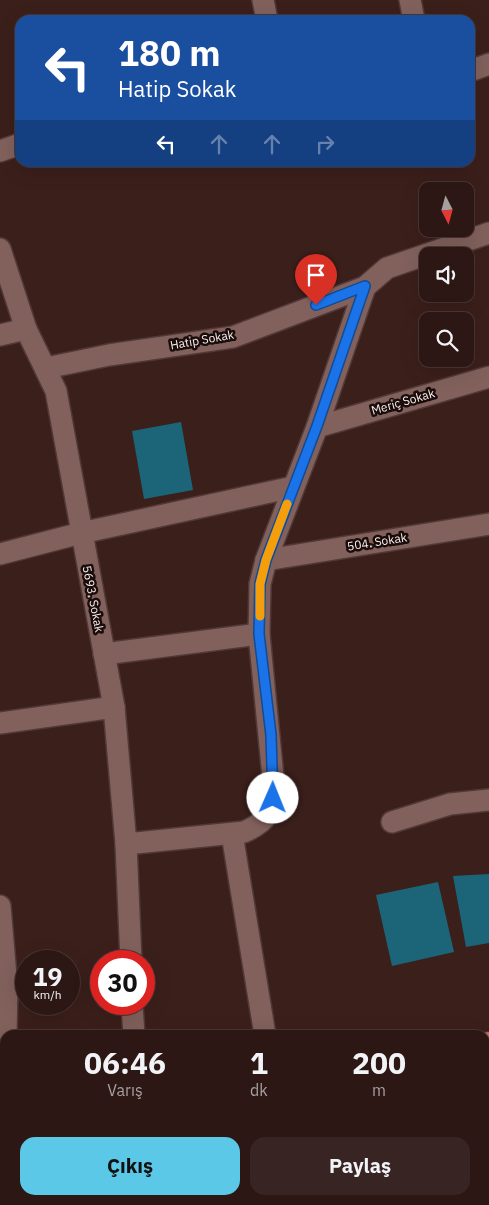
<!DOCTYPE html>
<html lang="tr">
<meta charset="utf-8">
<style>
:root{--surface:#2c1714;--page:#382422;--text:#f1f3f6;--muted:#a69fa0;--line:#483634;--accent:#5ac8e6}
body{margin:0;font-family:"IBM Plex Sans",sans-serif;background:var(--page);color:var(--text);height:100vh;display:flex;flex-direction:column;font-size:19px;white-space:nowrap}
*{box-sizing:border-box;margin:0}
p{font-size:16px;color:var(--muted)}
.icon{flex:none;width:28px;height:28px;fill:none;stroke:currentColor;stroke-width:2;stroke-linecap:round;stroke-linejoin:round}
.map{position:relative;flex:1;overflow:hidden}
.details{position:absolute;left:0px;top:1030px;width:490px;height:175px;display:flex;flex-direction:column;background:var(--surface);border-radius:15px 15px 0 0;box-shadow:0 5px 20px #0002,0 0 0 1px var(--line)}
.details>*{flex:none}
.hud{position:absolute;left:15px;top:15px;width:460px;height:152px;border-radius:15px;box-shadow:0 5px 20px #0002,0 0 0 1px var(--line);background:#1a4fa0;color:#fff;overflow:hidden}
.needle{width:32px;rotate:174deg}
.fabs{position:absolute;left:419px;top:182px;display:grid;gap:10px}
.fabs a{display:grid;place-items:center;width:55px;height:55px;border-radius:10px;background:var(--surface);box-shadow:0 5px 20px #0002,0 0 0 1px var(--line);font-size:25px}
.speed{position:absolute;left:15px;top:950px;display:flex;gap:10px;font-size:25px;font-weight:700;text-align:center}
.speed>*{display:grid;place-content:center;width:65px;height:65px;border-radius:50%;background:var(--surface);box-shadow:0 5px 20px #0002,0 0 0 1px var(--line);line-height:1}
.speed small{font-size:12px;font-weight:400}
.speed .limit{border:8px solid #d22;background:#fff;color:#111}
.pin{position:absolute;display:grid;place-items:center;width:42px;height:42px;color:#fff;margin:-51px -21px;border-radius:50% 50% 50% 0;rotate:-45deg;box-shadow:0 0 5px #0007}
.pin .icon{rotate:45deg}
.me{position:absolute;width:55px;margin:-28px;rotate:1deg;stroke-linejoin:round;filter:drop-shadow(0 0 4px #0008)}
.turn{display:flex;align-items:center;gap:18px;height:105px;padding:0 20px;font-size:22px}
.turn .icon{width:65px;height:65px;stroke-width:2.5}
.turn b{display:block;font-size:35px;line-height:42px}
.lanes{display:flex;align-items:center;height:48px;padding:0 20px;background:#0003;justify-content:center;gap:25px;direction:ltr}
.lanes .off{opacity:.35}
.eta{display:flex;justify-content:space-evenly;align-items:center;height:85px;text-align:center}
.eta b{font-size:30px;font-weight:700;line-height:35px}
.cta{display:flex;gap:10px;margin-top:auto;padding:10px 20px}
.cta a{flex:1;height:58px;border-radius:15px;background:var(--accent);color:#111;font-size:20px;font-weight:700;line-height:58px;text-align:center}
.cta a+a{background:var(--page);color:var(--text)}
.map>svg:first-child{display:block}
.building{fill:#1c6578}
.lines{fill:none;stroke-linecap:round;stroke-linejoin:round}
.minor-casing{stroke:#513938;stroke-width:24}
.major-casing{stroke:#513938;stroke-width:30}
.minor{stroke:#82615c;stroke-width:21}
.major{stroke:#bd6f66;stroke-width:28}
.route-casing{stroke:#114b97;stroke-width:12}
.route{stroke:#1a73e8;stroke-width:9}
.slow{stroke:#f59e0b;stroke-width:9}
.labels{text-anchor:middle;stroke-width:5;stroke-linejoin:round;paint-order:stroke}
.street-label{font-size:12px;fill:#fcecea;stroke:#190d0b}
</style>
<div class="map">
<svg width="489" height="1205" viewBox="0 0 489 1205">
<rect width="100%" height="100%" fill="#3b1f1b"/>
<g class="building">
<path d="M 181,422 L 193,490 L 144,499 L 132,431 Z"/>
<path d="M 489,874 L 489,943 L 466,947 L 453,876 Z"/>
<path d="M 438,882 L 454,952 L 392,966 L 376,895 Z"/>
</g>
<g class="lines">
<g class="minor-casing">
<g id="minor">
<path d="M 263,0 L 267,20"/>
<path d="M 410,0 L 414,20"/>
<path d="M 470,71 L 489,64"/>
<path d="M 0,151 L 20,144"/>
<path d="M 0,249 L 26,329 L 56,391 L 114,707 L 126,844 L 131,961"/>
<path d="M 0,335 L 26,329"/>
<path d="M 46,368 L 109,355 L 233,337 L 365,287 L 387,268 L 489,233"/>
<path d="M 317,427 L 489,377"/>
<path d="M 0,554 L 81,533 L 293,487"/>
<path d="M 266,560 L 489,524"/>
<path d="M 104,654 L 259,634"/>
<path d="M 0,723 L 114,707"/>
<path d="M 392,822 L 450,804 L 489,800"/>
<path d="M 232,834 L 265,1035"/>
<path d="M 126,844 L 244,832 C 269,821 271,812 274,787 L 259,634 L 260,584 L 266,560 L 317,427 L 365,287"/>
<path d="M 0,906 L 7,988 L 6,1035"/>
<path d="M 132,1004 L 134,1035"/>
<path d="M 485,1190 L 489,1189"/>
<path d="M 3,1199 L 5,1083"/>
<path d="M 301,1200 L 302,1205"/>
</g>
</g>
<g class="major-casing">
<g id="major">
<path d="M 485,1055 L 489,1046"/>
<path d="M 418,1205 L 420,1200"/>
</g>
</g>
<use href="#minor" class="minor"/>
<use href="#major" class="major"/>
</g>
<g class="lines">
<g class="route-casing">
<path id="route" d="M 273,798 L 271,735 L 259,634 L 260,584 L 266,560 L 317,426 L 365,286 L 316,305"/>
</g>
<use href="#route" class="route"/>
<path class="slow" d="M 260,616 L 260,584 L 266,560 L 287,504"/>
</g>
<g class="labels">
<g class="street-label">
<text transform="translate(202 340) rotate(-10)" y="4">Hatip Sokak</text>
<text transform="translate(403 402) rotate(-16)" y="4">Meriç Sokak</text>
<text transform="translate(377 542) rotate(-9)" y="4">504. Sokak</text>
<text transform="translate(93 599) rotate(79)" y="4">5693. Sokak</text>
</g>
</g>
</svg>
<div class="fabs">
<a><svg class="needle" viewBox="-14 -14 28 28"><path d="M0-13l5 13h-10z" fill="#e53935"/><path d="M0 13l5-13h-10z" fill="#a69fa0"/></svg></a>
<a><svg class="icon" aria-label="sound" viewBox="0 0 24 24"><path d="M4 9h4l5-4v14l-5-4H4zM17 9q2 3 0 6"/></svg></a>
<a><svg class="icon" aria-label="search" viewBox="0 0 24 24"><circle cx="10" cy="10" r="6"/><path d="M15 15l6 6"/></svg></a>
</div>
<div class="speed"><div>19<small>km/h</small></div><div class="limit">30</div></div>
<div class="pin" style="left:316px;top:305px;background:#d93025"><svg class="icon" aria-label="arrive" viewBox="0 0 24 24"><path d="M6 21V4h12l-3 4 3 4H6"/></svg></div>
<svg class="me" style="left:273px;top:798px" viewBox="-20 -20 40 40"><circle r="19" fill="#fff"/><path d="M0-13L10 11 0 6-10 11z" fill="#1a73e8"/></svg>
<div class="hud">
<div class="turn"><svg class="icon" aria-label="left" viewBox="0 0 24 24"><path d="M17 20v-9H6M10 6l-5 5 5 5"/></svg><div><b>180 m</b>Hatip Sokak</div></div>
<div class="lanes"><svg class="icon" aria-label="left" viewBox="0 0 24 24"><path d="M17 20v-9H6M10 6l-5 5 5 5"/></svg><svg class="icon off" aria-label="ahead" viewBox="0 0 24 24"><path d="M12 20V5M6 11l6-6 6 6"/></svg><svg class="icon off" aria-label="ahead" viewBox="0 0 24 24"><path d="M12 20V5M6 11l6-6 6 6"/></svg><svg class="icon off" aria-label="right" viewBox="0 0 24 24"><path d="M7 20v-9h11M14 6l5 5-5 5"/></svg></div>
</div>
<section class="details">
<div class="eta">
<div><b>06:46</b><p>Varış</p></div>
<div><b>1</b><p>dk</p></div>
<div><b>200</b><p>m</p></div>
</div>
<div class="cta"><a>Çıkış</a><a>Paylaş</a></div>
</section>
</div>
